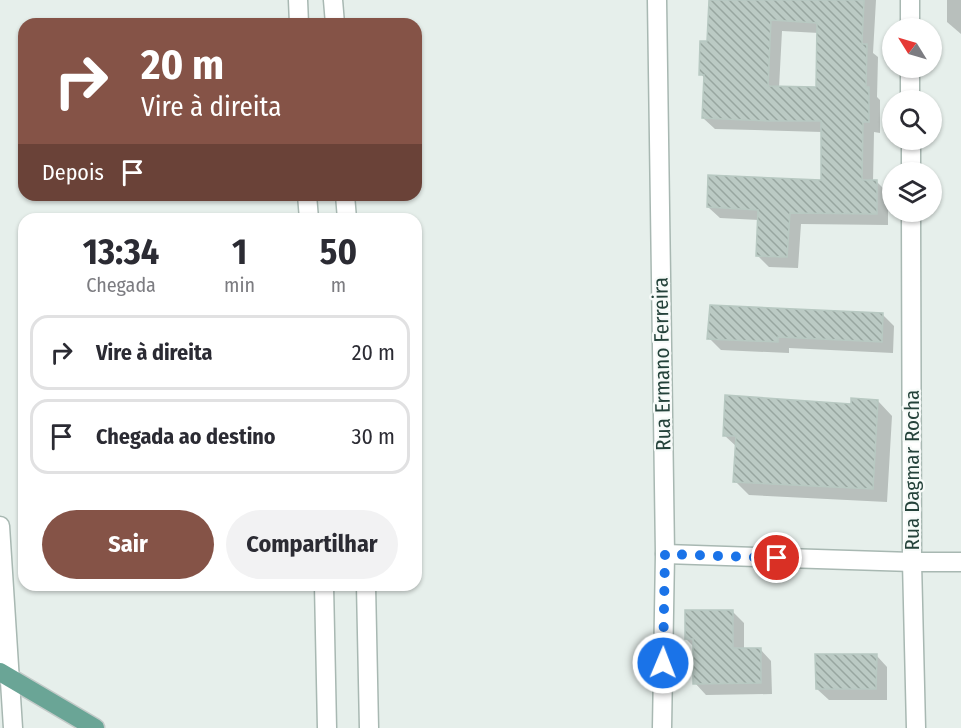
<!DOCTYPE html>
<html lang="pt">
<meta charset="utf-8">
<style>
:root{--surface:#fff;--page:#f2f2f3;--text:#2b2b33;--muted:#7c7c81;--line:#e1e1e2;--accent:#855347}
body{margin:0;font-family:"Fira Sans Condensed",sans-serif;background:var(--page);color:var(--text);height:100vh;display:flex;flex-direction:column;font-size:22px;white-space:nowrap}
*{box-sizing:border-box;margin:0}
p{font-size:20px;color:var(--muted)}
.icon{flex:none;width:33px;height:33px;fill:none;stroke:currentColor;stroke-width:2;stroke-linecap:round;stroke-linejoin:round}
.map{position:relative;flex:1;overflow:hidden}
.drawer{position:absolute;left:18px;top:213px;width:404px;height:378px;display:flex;flex-direction:column;background:var(--surface);border-radius:18px;box-shadow:0 2px 4px #0004}
.drawer>*{flex:none}
.guide{position:absolute;left:18px;top:18px;width:404px;height:183px;border-radius:18px;box-shadow:0 2px 4px #0004;background:#855347;color:#fff;overflow:hidden}
.needle{width:39px;rotate:307deg}
.fabs{position:absolute;left:882px;top:18px;display:grid;gap:12px}
.fabs a{display:grid;place-items:center;width:60px;height:60px;border-radius:50%;background:var(--surface);box-shadow:0 2px 4px #0004;font-size:30px}
.pin{position:absolute;display:grid;place-items:center;width:51px;height:51px;color:#fff;margin:-26px;border:3px solid #fff;border-radius:50%;box-shadow:0 2px 6px #0007}
.me{position:absolute;width:66px;margin:-33px;rotate:1deg;stroke-linejoin:round;filter:drop-shadow(0 0 4px #0008)}
.turn{display:flex;align-items:center;gap:21px;height:126px;padding:0 24px;font-size:27px}
.turn .icon{width:78px;height:78px;stroke-width:2.5}
.turn b{display:block;font-size:42px;line-height:51px}
.then{display:flex;align-items:center;height:57px;padding:0 24px;background:#0003;gap:12px;font-size:22px}
.eta{display:flex;justify-content:space-evenly;align-items:center;height:102px;text-align:center}
.eta b{font-size:36px;font-weight:700;line-height:42px}
.primary-button{display:flex;gap:12px;margin-top:auto;padding:12px 24px}
.primary-button a{flex:1;height:69px;border-radius:36px;background:var(--accent);color:#fff;font-size:24px;font-weight:700;line-height:69px;text-align:center}
.primary-button a+a{background:var(--page);color:var(--text)}
ul{padding:0;list-style:none}
li{display:flex;align-items:center;gap:18px;height:75px;margin:0 12px 9px;padding:0 12px;border:3px solid var(--line);border-radius:18px}
li div{flex:1}
li b{display:block;font-size:22px}
li em{font-style:normal}
.map>svg:first-child{display:block}
.shadow{fill:#0003;fill-rule:evenodd}
.building{fill:url(#building-back-hatch);stroke:#b8c9c2;stroke-width:1.5;fill-rule:evenodd}
.lines{fill:none;stroke-linecap:round;stroke-linejoin:round}
.minor-casing{stroke:#a8b8b2;stroke-width:21}
.major-casing{stroke:#c2cac8;stroke-width:21}
.minor{stroke:#fff;stroke-width:18}
.major{stroke:#6aa596;stroke-width:18}
.route{stroke:#1a73e8;stroke-width:10;stroke-dasharray:0 18}
.labels{text-anchor:middle;stroke-width:4.5;stroke-linejoin:round;paint-order:stroke}
.street-label{font-size:21px;fill:#24423a;stroke:#f7fbf9}
</style>
<div class="map">
<svg width="961" height="728" viewBox="0 0 961 728">
<defs>
<pattern id="building-back-hatch" width="6" height="6" patternUnits="userSpaceOnUse" patternTransform="scale(1.5)"><rect width="6" height="6" fill="#bbcac4"/><path d="M-1 5l2 2M0 0l6 6M5-1l2 2" fill="none" stroke="#98a6a0"/></pattern>
</defs>
<rect width="100%" height="100%" fill="#e6efeb"/>
<g class="shadow">
<path d="M 711,0 L 876,0 L 873,53 L 878,57 L 877,97 L 880,100 L 880,133 L 874,132 L 873,182 L 877,182 L 888,193 L 888,225 L 801,224 L 798,268 L 769,267 L 757,255 L 759,220 L 720,218 L 708,207 L 822,182 L 822,132 L 715,129 L 703,118 L 705,79 L 701,74 L 708,43 ZM 782,31 L 819,33 L 817,88 L 779,88 Z"/>
<path d="M 947,0 L 961,0 L 961,34 L 947,22 Z"/>
<path d="M 883,315 L 894,326 L 893,353 L 789,348 L 789,353 L 721,350 L 709,338 Z"/>
<path d="M 878,401 L 892,416 L 887,502 L 749,495 L 735,481 L 737,447 L 724,435 Z"/>
<path d="M 732,611 L 744,623 L 744,650 L 760,649 L 771,661 L 772,694 L 706,695 L 695,683 L 694,647 L 686,639 Z"/>
<path d="M 876,655 L 887,667 L 887,700 L 829,700 L 817,689 Z"/>
</g>
<g class="building">
<path d="M 709,0 L 864,0 L 862,44 L 867,44 L 866,87 L 869,87 L 869,122 L 863,122 L 862,180 L 877,180 L 877,214 L 790,213 L 787,257 L 756,256 L 758,210 L 707,207 L 708,175 L 821,180 L 821,121 L 768,121 L 702,118 L 704,75 L 699,75 L 700,41 L 707,41 ZM 771,20 L 817,23 L 816,87 L 768,86 Z"/>
<path d="M 710,305 L 883,313 L 882,342 L 778,337 L 778,342 L 707,339 Z"/>
<path d="M 725,395 L 851,404 L 851,398 L 878,400 L 873,489 L 733,482 L 736,436 L 723,436 Z"/>
<path d="M 685,610 L 733,610 L 733,648 L 761,648 L 761,683 L 693,684 L 693,639 L 685,639 Z"/>
<path d="M 815,654 L 877,654 L 876,689 L 816,689 Z"/>
</g>
<g class="lines">
<g class="minor-casing">
<g id="minor">
<path d="M 298,0 L 299,24"/>
<path d="M 333,0 L 335,24"/>
<path d="M 657,0 L 665,554 L 662,728"/>
<path d="M 910,0 L 910,28"/>
<path d="M 910,68 L 910,100"/>
<path d="M 911,140 L 911,172"/>
<path d="M 307,195 L 309,219"/>
<path d="M 345,195 L 347,219"/>
<path d="M 911,212 L 912,562 L 916,728"/>
<path d="M 0,526 L 13,728"/>
<path d="M 665,554 L 912,562 L 961,562"/>
<path d="M 324,585 L 327,728"/>
<path d="M 366,585 L 369,728"/>
</g>
</g>
<g class="major-casing">
<path id="major" d="M 0,672 L 95,728"/>
</g>
<use href="#minor" class="minor"/>
<use href="#major" class="major"/>
</g>
<g class="lines">
<path class="route" d="M 663,663 L 665,554 L 777,558"/>
</g>
<g class="labels">
<g class="street-label">
<text transform="translate(662 364) rotate(-91)" y="7">Rua Ermano Ferreira</text>
<text transform="translate(912 470) rotate(-90)" y="7">Rua Dagmar Rocha</text>
</g>
</g>
</svg>
<div class="fabs">
<a><svg class="needle" viewBox="-14 -14 28 28"><path d="M0-13l5 13h-10z" fill="#e53935"/><path d="M0 13l5-13h-10z" fill="#7c7c81"/></svg></a>
<a><svg class="icon" aria-label="search" viewBox="0 0 24 24"><circle cx="10" cy="10" r="6"/><path d="M15 15l6 6"/></svg></a>
<a><svg class="icon" aria-label="layers" viewBox="0 0 24 24"><path d="M12 4l9 5-9 5-9-5zM3 14l9 5 9-5"/></svg></a>
</div>
<div class="pin" style="left:777px;top:558px;background:#d93025"><svg class="icon" aria-label="arrive" viewBox="0 0 24 24"><path d="M6 21V4h12l-3 4 3 4H6"/></svg></div>
<svg class="me" style="left:663px;top:663px" viewBox="-20 -20 40 40"><circle r="17" fill="#1a73e8" stroke="#fff" stroke-width="3"/><path d="M0-11L8 9 0 5-8 9z" fill="#fff"/></svg>
<div class="guide">
<div class="turn"><svg class="icon" aria-label="right" viewBox="0 0 24 24"><path d="M7 20v-9h11M14 6l5 5-5 5"/></svg><div><b>20 m</b>Vire à direita</div></div>
<div class="then">Depois<svg class="icon" aria-label="arrive" viewBox="0 0 24 24"><path d="M6 21V4h12l-3 4 3 4H6"/></svg></div>
</div>
<section class="drawer">
<div class="eta">
<div><b>13:34</b><p>Chegada</p></div>
<div><b>1</b><p>min</p></div>
<div><b>50</b><p>m</p></div>
</div>
<ul>
<li><svg class="icon" aria-label="right" viewBox="0 0 24 24"><path d="M7 20v-9h11M14 6l5 5-5 5"/></svg><div><b>Vire à direita</b></div><em>20 m</em></li>
<li><svg class="icon" aria-label="arrive" viewBox="0 0 24 24"><path d="M6 21V4h12l-3 4 3 4H6"/></svg><div><b>Chegada ao destino</b></div><em>30 m</em></li>
</ul>
<div class="primary-button"><a>Sair</a><a>Compartilhar</a></div>
</section>
</div>
